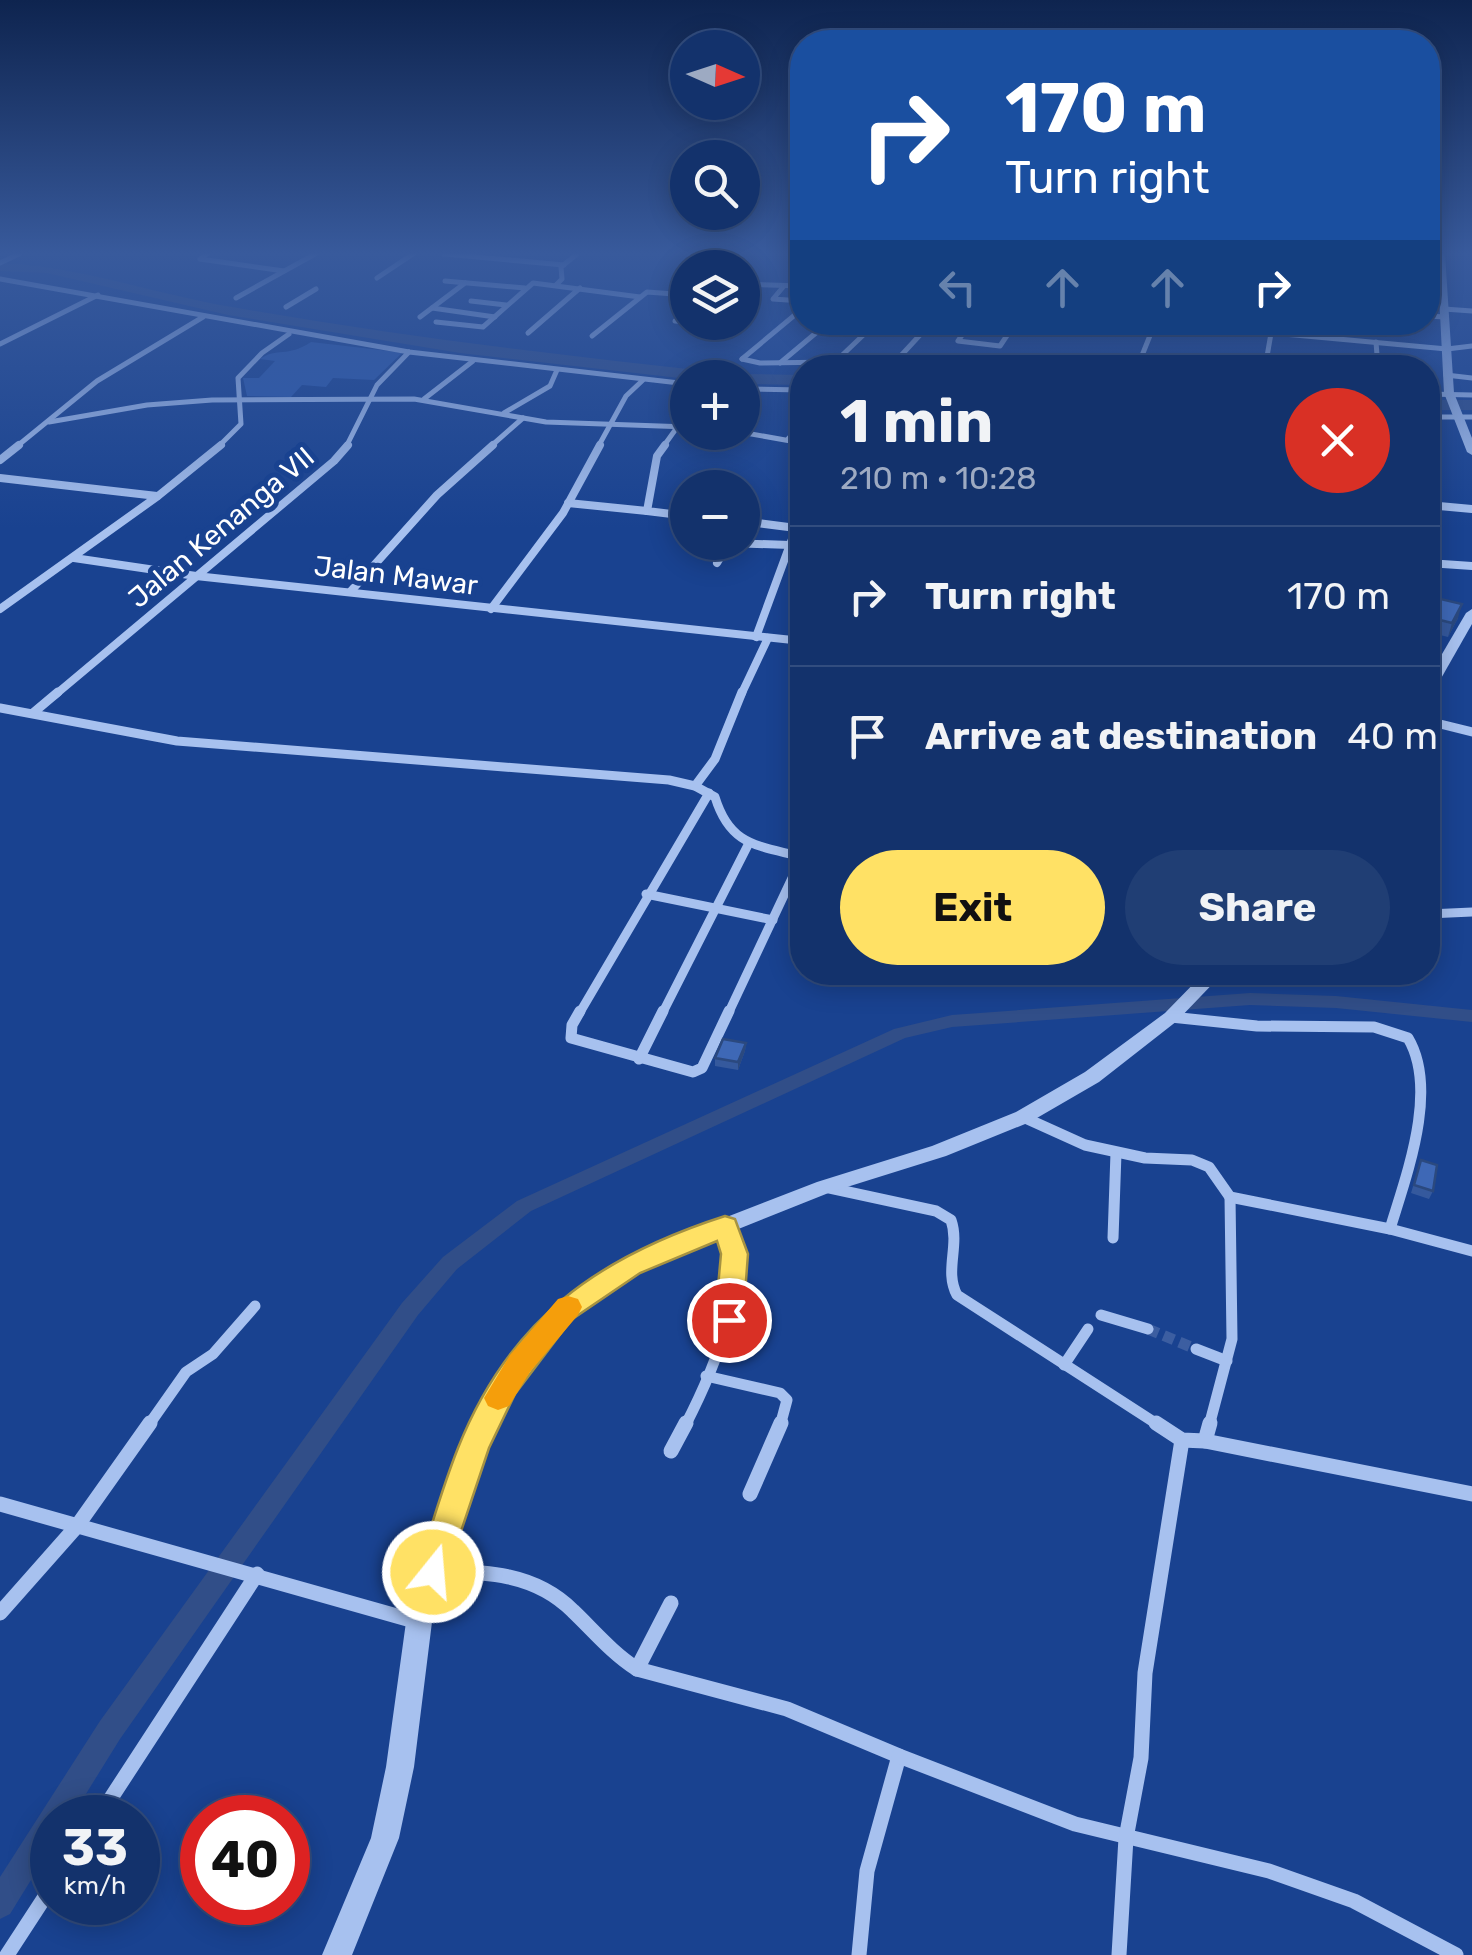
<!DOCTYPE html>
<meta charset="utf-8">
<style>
:root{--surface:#13326c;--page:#203e74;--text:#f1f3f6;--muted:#9daac2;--line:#324d7f;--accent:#ffe165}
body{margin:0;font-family:Rubik,sans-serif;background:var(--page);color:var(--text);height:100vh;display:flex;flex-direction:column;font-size:38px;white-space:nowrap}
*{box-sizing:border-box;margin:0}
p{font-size:32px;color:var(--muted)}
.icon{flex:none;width:55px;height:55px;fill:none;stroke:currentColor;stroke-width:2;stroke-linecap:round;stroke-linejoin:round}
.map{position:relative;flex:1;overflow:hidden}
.drawer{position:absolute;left:790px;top:355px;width:650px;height:630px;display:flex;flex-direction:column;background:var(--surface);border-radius:40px;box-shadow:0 5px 25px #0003,0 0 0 2px var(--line)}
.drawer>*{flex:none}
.hud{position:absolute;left:790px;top:30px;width:650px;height:305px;border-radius:40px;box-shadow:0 5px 25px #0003,0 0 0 2px var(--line);background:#1a4fa0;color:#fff;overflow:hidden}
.needle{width:65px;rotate:93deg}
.fabs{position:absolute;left:670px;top:30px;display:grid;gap:20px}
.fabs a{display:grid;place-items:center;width:90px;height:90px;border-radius:50%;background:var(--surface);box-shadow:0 5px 25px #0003,0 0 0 2px var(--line);font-size:50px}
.speed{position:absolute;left:30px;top:1795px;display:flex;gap:20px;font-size:50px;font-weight:700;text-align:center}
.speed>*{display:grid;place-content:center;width:130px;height:130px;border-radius:50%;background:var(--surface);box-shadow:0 5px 25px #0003,0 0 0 2px var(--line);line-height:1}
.speed small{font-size:25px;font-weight:400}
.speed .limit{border:15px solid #d22;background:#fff;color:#111}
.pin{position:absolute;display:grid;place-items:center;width:85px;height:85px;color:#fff;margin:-42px;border:5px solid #fff;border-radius:50%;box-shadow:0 2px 10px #0007}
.me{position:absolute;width:110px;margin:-55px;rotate:17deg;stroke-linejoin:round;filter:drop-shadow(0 0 8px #0008)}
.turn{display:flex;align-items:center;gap:35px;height:210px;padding:0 50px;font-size:45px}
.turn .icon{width:130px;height:130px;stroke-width:2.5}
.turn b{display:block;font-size:70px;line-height:85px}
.lanes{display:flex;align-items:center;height:95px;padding:0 50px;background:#0003;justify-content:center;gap:50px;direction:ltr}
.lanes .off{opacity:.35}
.round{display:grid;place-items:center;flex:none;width:105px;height:105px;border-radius:52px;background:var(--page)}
.overview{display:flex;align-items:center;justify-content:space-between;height:170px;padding:0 50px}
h1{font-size:60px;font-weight:700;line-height:75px}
.primary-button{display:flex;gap:20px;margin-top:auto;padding:20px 50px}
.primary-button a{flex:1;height:115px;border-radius:60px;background:var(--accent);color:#111;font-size:40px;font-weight:700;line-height:115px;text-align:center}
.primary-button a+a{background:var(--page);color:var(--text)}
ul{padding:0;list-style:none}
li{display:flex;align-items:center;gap:30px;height:140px;padding:0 50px;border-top:2px solid var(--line)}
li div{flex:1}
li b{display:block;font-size:38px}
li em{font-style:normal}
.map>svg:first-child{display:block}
.green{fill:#2c5aae}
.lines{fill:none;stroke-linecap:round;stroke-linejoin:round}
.canal{fill:#314e88;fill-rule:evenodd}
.river{fill:#314e88;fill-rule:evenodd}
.minor-tunnel{stroke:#3c5ea1;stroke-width:11;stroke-dasharray:11 6;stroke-linecap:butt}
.minor-far4{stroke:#a7c1ef;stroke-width:5}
.minor-far3{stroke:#a7c1ef;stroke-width:8}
.minor-far2{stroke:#a7c1ef;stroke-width:9}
.minor-far1{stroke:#a7c1ef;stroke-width:11}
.minor{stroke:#a7c1ef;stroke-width:15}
.tertiary{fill:#a7c1ef;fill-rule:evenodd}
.wall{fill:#35599d}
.shaded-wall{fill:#2b497f}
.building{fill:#3e68b6;stroke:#2b497f;stroke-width:2.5}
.route{fill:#ffe165;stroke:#a69242;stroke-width:2.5}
.slow{fill:#f59e0b}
.labels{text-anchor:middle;stroke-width:10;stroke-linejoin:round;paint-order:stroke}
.far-street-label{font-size:28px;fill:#fff;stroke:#194290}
</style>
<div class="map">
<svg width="1472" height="1955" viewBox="0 0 1472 1955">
<rect width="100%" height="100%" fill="#194290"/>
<path class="green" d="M 311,342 L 389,351 L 402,353 L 374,380 L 333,378 L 326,387 L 302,385 L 291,397 L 247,396 L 243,378 L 259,378 L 275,361 L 260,359 C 277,347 287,358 311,342 Z"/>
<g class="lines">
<path class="canal" d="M 1250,993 L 1336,996 L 1472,1010 L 1472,1022 L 1336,1008 L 1250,1005 L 952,1027 L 905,1038 L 531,1211 L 457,1269 L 418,1315 L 120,1739 L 71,1818 L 52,1818 L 52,1846 L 10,1914 L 0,1919 L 0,1877 L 100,1721 L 402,1303 L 443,1257 L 517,1201 L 894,1029 L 952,1015 Z"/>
<g class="river">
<path d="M 0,263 C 80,266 154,294 232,307 C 395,336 559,355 724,373 L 731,378 L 688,379 L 460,353 L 228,315 L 47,273 L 0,271 Z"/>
<path d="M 742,374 L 802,375 L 802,385 L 742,384 L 742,378 L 735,378 Z"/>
<rect x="1428" y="400" width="44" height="10"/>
</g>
<path class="minor-tunnel" d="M 1148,1329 L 1196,1349"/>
<g class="minor-far4">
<path d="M 207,254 L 200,259 L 284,271"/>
<path d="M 444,254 L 564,265"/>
<path d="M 0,263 L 19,254"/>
<path d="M 723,268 L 733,254"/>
<path d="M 377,278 L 413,254"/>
<path d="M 0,279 L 409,352 L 688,384"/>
<path d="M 445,281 L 525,288"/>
<path d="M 742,284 L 802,286"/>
<path d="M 556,285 L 562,279 L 561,267 L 577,254"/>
<path d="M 784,286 L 773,299 L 802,301"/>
<path d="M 236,298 L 315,254"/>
<path d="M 471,301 L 506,305"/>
<path d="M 286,307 L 316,289"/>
<path d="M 432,308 L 495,317"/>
<path d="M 1444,309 L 1472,311"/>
<path d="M 1428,316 L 1445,317"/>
<path d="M 420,317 L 465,283"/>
<path d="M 675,321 L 688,322"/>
<path d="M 436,322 L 483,327 L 533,283 L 640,297"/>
<path d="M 971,322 L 958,341 L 1000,346 L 1016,322"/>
<path d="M 1154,322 L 1447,349 L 1472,346"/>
<path d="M 528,333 L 580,288"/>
<path d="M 592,336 L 647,292 L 688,295"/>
<path d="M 1376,342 L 1378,368"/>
<path d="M 0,344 L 98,295"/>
<path d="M 742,359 L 760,363 L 835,362 L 877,322"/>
<path d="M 742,359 L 802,309"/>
<path d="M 895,362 L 932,322"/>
<path d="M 780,363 L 829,322"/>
<path d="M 1137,368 L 1155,323"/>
<path d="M 1265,368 L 1273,322"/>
<path d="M 1446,375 L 1472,378"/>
<path d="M 742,389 L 802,390"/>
<path d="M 1428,394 L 1472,395"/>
<path d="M 424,399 L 473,361"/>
<path d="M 504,413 L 550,386 L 557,370"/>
<path d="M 1428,417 L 1472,417"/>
<path d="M 49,422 L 147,405 L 212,400 L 414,399 L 546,422 L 688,427"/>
<path d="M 740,432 L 802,443"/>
<path d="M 788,439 L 802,424"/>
<path d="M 16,447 L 97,381 L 203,317"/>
<path d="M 218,447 L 241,424 L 238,378 L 262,353 L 289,334"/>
<path d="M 346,447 L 377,385 L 409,352"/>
<path d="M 490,447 L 523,418"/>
<path d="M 598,447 L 626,396 L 643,380"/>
<path d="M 663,447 L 688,412"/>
</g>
<g class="minor-far3">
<path d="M 665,445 L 657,456 L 647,511 L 688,516"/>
<path d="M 0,460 L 19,445"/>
<path d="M 0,478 L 157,496"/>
<path d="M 568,503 L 647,511"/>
<path d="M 1428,505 L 1472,509"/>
<path d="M 742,521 L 796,528"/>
<path d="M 74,558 L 196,576 L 802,641"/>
<path d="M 717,563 L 729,543 L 790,545"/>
<path d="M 1428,563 L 1472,566"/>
<path d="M 351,591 L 437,495 L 493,445"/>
<path d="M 0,609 L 158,496 L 221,445"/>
<path d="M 491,609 L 563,513 L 600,445"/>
<path d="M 756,637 L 802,512"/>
<path d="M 55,695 L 334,461 L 348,445"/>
<path d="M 741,695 L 768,638"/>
</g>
<g class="minor-far2">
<path d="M 0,708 L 177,741 L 669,780 L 695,786 L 715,797 C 730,846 757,845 802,857"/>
<path d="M 33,713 L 58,692"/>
<path d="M 1428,721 L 1472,732"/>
<path d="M 695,786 L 715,759 L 742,692"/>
<path d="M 646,894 L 773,920"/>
<path d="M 1428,914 L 1472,912"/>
<path d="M 579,1014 L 709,793"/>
<path d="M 662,1014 L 749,843"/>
<path d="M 728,1014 L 802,857"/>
</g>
<g class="minor-far1">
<path d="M 580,1011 L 572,1025 L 571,1038 L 693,1072 L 702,1068 L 729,1011"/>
<path d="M 1171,1017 L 1257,1026 L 1374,1027 L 1408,1038 C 1439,1090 1406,1176 1390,1229"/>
<path d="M 639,1059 L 663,1011"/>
<path d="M 1023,1117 L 1085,1145 L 1145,1158 L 1192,1160 L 1209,1167 L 1230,1197 L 1390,1229 L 1472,1251"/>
<path d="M 825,1187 L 936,1211 L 951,1220 C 960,1246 944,1271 957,1295 L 1160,1426"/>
<path d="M 1113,1238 L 1116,1153"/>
<path d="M 1101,1315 L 1148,1329"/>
<path d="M 1196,1349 L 1227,1361"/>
<path d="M 1064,1365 L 1088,1329"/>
<path d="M 706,1376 L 780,1393 L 787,1400 L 780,1426"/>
<path d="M 148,1426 L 186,1372 L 213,1354 L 255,1306"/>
<path d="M 685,1426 C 718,1362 744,1298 725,1226"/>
<path d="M 1209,1426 L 1232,1339 L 1230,1197"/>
</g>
<g class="minor">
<path d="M 1156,1423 L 1182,1440 L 1205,1441 L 1210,1423"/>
<path d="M 1205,1441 L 1472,1494"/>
<path d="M 671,1451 L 686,1423"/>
<path d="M 750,1494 L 781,1423"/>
<path d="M 0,1504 L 418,1622"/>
<path d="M 434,1572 C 485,1571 535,1573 573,1611 C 594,1631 612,1653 637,1669 L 787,1709 L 899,1756 L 867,1871 L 859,1955"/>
<path d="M 0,1613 L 77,1526 L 150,1423"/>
<path d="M 637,1669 L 671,1603"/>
<path d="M 899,1756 L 1075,1824 L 1269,1871 L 1354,1901 L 1456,1955"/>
<path d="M 98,1818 L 257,1574"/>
<path d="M 7,1955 L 52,1886"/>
<path d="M 1119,1955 L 1126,1838 L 1141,1758 L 1145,1673 L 1182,1440"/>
</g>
<g class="tertiary">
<path d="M 1437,254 L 1445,254 L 1454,393 L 1472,438 L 1472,455 L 1467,452 L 1444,393 Z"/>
<path d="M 1472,609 L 1472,624 L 1435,689 L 1428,693 L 1428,678 L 1466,613 Z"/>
<path d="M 1205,972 L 1224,972 L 1177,1021 L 1099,1082 L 1030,1122 L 946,1156 L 831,1192 L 666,1258 L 638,1271 L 569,1318 L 512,1393 L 485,1448 L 432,1622 L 414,1767 L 399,1838 L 352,1955 L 322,1955 L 371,1838 L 386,1767 L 406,1622 L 461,1447 L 496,1379 L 553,1306 L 624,1259 L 652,1246 L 817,1182 L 932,1146 L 1016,1112 L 1085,1072 L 1165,1013 Z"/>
</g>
</g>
<g class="wall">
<path d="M 1428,596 L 1458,618 L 1448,637 L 1428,632 Z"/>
<path d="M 746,1043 L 745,1051 L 738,1070 L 715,1066 L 715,1058 Z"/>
<path d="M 1421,1160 L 1433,1191 L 1429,1199 L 1411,1193 Z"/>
</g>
<g class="shaded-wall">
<path d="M 1462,604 L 1458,618 L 1448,637 L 1452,623 Z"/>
<path d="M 746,1043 L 745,1051 L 738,1070 L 738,1062 Z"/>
</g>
<g class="building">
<path d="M 1428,596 L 1462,604 L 1452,623 L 1428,617 Z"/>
<path d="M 723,1039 L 746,1043 L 738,1062 L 715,1058 Z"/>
<path d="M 1421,1160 L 1437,1165 L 1433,1191 L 1414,1185 Z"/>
</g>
<linearGradient id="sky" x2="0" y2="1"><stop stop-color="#0e244f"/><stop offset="0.48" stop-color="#385a9c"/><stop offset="1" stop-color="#385a9c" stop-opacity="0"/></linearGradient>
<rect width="1472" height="528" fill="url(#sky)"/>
<path class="route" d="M 725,1216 L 735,1219 L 748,1254 L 743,1320 L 739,1328 L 729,1331 L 719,1328 L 715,1320 L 721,1254 L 717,1241 L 640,1273 L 571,1320 L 515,1394 L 489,1448 L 444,1582 L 433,1586 L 422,1582 L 417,1572 C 430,1531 442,1488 458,1448 C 509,1320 597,1257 725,1216 Z"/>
<path class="slow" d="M 568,1296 L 578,1299 L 582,1307 L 578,1315 L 530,1372 L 509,1406 L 498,1410 L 488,1406 L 484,1398 L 510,1355 L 558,1299 Z"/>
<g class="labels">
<g class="far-street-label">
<text transform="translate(221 527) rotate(-40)" y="10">Jalan Kenanga VII</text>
<text transform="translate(396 575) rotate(7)" y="10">Jalan Mawar</text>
</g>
</g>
</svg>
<div class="fabs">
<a><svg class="needle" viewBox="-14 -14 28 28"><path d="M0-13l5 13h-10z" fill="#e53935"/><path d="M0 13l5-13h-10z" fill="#9daac2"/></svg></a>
<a><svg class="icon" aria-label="search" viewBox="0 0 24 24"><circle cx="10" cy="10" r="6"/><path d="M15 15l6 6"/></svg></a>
<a><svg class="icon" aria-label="layers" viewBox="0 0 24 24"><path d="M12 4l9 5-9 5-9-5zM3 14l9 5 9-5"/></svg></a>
<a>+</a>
<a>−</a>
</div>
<div class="speed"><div>33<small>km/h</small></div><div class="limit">40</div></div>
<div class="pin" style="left:729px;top:1320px;background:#d93025"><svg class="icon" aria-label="arrive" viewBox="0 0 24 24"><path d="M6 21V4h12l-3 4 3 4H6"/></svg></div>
<svg class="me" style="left:433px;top:1572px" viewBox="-20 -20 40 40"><circle r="17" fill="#ffe165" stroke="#fff" stroke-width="3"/><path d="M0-11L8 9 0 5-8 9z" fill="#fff"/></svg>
<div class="hud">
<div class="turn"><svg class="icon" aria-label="right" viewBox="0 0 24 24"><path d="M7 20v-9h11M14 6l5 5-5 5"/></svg><div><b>170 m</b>Turn right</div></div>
<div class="lanes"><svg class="icon off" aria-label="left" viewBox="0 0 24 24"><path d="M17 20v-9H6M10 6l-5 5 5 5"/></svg><svg class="icon off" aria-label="ahead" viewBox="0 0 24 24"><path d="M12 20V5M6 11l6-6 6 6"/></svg><svg class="icon off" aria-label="ahead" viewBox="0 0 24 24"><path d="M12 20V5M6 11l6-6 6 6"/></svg><svg class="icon" aria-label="right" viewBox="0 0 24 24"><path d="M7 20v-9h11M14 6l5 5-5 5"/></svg></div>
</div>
<section class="drawer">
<div class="overview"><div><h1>1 min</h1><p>210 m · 10:28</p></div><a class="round" style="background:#d93025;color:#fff"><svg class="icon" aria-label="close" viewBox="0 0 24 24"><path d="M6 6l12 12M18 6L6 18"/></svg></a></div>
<ul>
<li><svg class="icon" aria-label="right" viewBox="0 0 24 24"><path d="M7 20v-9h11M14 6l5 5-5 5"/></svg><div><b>Turn right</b></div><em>170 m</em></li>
<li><svg class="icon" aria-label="arrive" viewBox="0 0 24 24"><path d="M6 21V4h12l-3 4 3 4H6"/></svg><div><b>Arrive at destination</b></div><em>40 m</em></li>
</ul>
<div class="primary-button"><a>Exit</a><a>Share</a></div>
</section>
</div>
